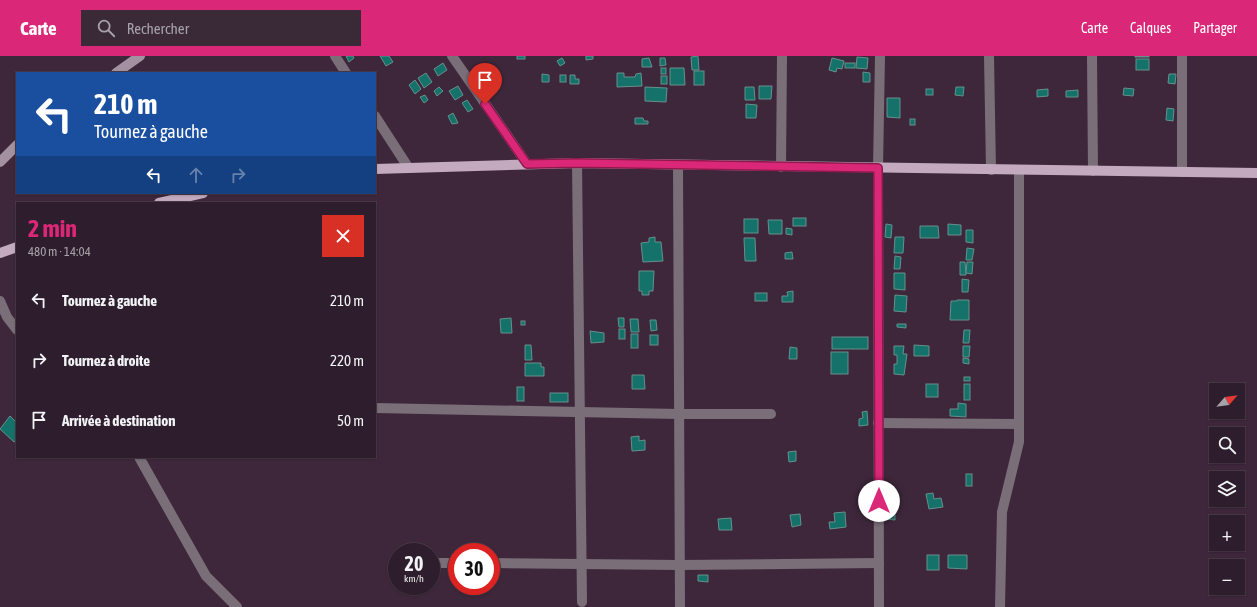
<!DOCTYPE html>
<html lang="fr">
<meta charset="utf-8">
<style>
:root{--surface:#2e1d2c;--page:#3a2a38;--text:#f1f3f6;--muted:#a7a2a9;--line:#493b48;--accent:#db2777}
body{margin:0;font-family:"Asap Condensed",sans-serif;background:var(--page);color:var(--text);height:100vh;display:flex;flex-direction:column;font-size:15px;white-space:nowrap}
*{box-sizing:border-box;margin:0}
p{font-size:13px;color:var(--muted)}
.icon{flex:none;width:22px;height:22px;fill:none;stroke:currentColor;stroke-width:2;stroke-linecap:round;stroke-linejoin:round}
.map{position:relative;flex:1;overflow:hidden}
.sheet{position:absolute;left:16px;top:146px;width:360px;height:256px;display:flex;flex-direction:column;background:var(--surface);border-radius:0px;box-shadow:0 1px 3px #0004,0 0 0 1px var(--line)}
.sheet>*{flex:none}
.banner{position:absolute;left:16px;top:16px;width:360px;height:122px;border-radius:0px;box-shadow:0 1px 3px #0004,0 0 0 1px var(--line);background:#1a4fa0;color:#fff;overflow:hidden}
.needle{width:26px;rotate:62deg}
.fabs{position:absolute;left:1209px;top:327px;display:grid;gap:8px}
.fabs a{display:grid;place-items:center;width:36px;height:36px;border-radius:0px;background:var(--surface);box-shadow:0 1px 3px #0004,0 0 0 1px var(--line);font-size:20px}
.speed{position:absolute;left:388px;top:487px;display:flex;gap:8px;font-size:20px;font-weight:700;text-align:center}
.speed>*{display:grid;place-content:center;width:52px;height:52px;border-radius:50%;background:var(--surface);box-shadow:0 1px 3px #0004,0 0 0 1px var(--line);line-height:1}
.speed small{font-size:10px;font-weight:400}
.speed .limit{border:6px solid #d22;background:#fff;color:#111}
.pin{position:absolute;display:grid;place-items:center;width:34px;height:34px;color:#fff;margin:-41px -17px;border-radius:50% 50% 50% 0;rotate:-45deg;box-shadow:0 0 4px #0007}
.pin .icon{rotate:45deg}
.me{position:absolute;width:44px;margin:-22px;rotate:0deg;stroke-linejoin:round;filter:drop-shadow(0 0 3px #0008)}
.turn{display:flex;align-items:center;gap:14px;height:84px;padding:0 12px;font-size:18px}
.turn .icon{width:52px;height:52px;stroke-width:2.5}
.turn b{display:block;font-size:28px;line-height:34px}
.lanes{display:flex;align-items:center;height:38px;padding:0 12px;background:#0003;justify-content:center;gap:20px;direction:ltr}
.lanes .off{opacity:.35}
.round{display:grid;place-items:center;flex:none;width:42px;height:42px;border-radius:0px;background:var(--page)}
.head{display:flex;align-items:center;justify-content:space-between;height:68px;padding:0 12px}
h1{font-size:24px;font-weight:700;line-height:30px;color:var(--accent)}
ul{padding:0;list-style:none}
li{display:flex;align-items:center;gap:12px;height:60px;padding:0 12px}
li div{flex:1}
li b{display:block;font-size:15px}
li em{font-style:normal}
header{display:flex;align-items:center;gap:24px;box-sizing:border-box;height:56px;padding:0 20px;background:var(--accent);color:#fff}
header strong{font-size:19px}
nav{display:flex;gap:22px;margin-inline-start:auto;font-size:14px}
.search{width:280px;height:36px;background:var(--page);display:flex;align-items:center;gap:10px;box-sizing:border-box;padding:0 14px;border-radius:0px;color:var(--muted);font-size:15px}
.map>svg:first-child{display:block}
.building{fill:#14726b;stroke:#66908c}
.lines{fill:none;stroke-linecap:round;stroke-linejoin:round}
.minor{stroke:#7a6e78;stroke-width:10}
.secondary{stroke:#a390a0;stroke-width:10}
.primary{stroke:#c3aabf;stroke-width:10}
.route-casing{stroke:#8e194d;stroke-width:10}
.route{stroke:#db2777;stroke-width:7}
</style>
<header>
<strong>Carte</strong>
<div class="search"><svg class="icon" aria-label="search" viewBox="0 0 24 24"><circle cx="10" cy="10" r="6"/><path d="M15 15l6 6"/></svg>Rechercher</div>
<nav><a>Carte</a><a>Calques</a><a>Partager</a></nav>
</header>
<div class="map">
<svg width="1257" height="551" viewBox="0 0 1257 551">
<rect width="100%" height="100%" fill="#3e273b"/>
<g class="building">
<path d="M 346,0 L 353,0 L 354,2 L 349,6 Z"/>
<path d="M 380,0 L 389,0 L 393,6 L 386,10 Z"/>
<rect x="517" y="0" width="8" height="3"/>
<path d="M 586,0 L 593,0 L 593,3 L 586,4 Z"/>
<path d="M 698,0 L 699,14 L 692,14 L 691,1 Z"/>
<rect x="1135" y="0" width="14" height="1"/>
<path d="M 857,1 L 868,2 L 867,13 L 856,12 Z"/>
<path d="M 562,2 L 565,7 L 560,10 L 557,5 Z"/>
<path d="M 649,2 L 652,11 L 642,11 L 642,3 Z"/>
<path d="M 660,2 L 665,2 L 666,9 L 660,10 Z"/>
<path d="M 832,2 L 844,5 L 842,13 L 837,12 L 836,16 L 829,14 Z"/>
<rect x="1136" y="3" width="13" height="11"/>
<path d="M 443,7 L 447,14 L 438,20 L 434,13 Z"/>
<rect x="845" y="7" width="10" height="5"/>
<rect x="661" y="12" width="5" height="6"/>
<path d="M 670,12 L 684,12 L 685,29 L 670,29 Z"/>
<rect x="694" y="15" width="10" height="14"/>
<path d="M 863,16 L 870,17 L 870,26 L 863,26 Z"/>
<path d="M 426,17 L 432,26 L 424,32 L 418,22 Z"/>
<path d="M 617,17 L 624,17 L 624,21 L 635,21 L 636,18 L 641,17 L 642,30 L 617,31 Z"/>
<path d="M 542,18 L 549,19 L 549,26 L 542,26 Z"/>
<path d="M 1169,18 L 1176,18 L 1175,28 L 1168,27 Z"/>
<rect x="560" y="19" width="6" height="7"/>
<path d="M 570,19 L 575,19 L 575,23 L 579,23 L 579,28 L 570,28 Z"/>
<rect x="661" y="20" width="6" height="8"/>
<path d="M 415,24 L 421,33 L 415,38 L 409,29 Z"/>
<path d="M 458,30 L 463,39 L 455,44 L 449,35 Z"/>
<path d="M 759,30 L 772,30 L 771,43 L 759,43 Z"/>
<path d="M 439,31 L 443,35 L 437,40 L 434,35 Z"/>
<path d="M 645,31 L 667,32 L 666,46 L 645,45 Z"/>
<path d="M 745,31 L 754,31 L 755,44 L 745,44 Z"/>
<path d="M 956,31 L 964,31 L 963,40 L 955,39 Z"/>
<path d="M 1124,32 L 1134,33 L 1133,40 L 1123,39 Z"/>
<rect x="926" y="33" width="7" height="6"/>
<path d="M 1048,33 L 1048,40 L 1037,41 L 1037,34 Z"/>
<path d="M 1078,34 L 1078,41 L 1066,41 L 1066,35 Z"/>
<path d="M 425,39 L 428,44 L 424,47 L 420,41 Z"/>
<path d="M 887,42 L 900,42 L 900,62 L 887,61 Z"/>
<path d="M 467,44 L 473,53 L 468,56 L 462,47 Z"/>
<path d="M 746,48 L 757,49 L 756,62 L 746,62 Z"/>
<path d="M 1167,52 L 1174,53 L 1173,65 L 1166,64 Z"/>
<path d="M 453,57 L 458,67 L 452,68 L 448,60 Z"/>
<path d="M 635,62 L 643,62 L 644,65 L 648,65 L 648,68 L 635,68 Z"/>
<rect x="910" y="63" width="5" height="6"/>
<rect x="793" y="162" width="13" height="8"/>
<rect x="744" y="163" width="14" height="14"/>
<path d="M 768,164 L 782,164 L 782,178 L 769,178 Z"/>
<path d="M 886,168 L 892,169 L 891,182 L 885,181 Z"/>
<path d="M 948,168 L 961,169 L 961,179 L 948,179 Z"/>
<path d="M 920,170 L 938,170 L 939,182 L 920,182 Z"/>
<path d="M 786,172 L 792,173 L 792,179 L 786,178 Z"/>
<path d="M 966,174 L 973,174 L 973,187 L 966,186 Z"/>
<path d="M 655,181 L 655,186 L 661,186 L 663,205 L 643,206 L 641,187 L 649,186 L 649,182 Z"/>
<path d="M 895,181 L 904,181 L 903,197 L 894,197 Z"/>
<path d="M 744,182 L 755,182 L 756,205 L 745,205 Z"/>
<path d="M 967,192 L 974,193 L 972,204 L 966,204 Z"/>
<path d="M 792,196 L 793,203 L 785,203 L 785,197 Z"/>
<path d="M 895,200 L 901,201 L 900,213 L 894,213 Z"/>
<path d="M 960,206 L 965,206 L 966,219 L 960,219 Z"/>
<path d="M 967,206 L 973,206 L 972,218 L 966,217 Z"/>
<path d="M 639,215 L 654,215 L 653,235 L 649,235 L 649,239 L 642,239 L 642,235 L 639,235 Z"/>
<path d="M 894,217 L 905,217 L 905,234 L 894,233 Z"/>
<path d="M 962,223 L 969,224 L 968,236 L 962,236 Z"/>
<path d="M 793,235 L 793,246 L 782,246 L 782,240 L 788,240 L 787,236 Z"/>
<rect x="755" y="237" width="12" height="8"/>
<path d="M 895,239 L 907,240 L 906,256 L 894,255 Z"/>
<path d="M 957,244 L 969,244 L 969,264 L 950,264 L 951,245 L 957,245 Z"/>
<path d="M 511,262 L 512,277 L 501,277 L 500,263 Z"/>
<path d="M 618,262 L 624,262 L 624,271 L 619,271 Z"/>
<path d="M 630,263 L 638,263 L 639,276 L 631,276 Z"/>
<path d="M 650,264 L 656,264 L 657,274 L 651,275 Z"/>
<rect x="521" y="265" width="4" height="4"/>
<path d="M 897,268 L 906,268 L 906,272 L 897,271 Z"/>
<rect x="619" y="273" width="6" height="10"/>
<path d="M 964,274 L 970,274 L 969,287 L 963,287 Z"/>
<path d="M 590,275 L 604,277 L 604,286 L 591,287 Z"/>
<rect x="631" y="278" width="7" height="14"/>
<rect x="650" y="279" width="8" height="10"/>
<rect x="832" y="281" width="36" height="12"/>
<path d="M 525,289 L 531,289 L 532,304 L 525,304 Z"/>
<path d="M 914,289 L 929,290 L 929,300 L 914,300 Z"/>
<path d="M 894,290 L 904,290 L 903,298 L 907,298 L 904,319 L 894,318 L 894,308 L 897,308 L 897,299 L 894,299 Z"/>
<path d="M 963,290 L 970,290 L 969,301 L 963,301 Z"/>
<path d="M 790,291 L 797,292 L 797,303 L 789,303 Z"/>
<rect x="831" y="296" width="17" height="22"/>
<path d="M 963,302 L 969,303 L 969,308 L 963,307 Z"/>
<path d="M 525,307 L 541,307 L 541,311 L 544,311 L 544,320 L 525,320 Z"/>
<path d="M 632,319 L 644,319 L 645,333 L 632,333 Z"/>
<rect x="964" y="321" width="6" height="4"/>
<rect x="926" y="328" width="12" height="13"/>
<rect x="964" y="328" width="6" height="16"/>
<rect x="517" y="331" width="7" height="14"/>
<rect x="550" y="337" width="18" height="9"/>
<path d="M 958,347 L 966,348 L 966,361 L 950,360 L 950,353 L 958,353 Z"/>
<path d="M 867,355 L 868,369 L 859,370 L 859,363 L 863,362 L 862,356 Z"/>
<path d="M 10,360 L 17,367 L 17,384 L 14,386 L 0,373 Z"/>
<path d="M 639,380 L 639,385 L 645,384 L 645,394 L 632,395 L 631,381 Z"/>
<path d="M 796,395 L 796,405 L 789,406 L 788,396 Z"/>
<rect x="966" y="418" width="6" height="12"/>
<path d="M 933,437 L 934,443 L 941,442 L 943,451 L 929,453 L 926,438 Z"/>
<path d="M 886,451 L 895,452 L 895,464 L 885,463 Z"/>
<path d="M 845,456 L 846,471 L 830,473 L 829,466 L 835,466 L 834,457 Z"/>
<path d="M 800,458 L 801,469 L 792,471 L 790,459 Z"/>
<path d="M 731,462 L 732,474 L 719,474 L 718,463 Z"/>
<rect x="927" y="499" width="12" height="15"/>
<path d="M 948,499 L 967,499 L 967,513 L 948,512 Z"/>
<path d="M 698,519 L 708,519 L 708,526 L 698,525 Z"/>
</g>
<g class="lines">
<g class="minor">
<path d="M 335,0 L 346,17"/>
<path d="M 452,0 L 527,108"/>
<path d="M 989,0 L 991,114"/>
<path d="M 1092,0 L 1093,115"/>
<path d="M 375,60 L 408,111"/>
<path d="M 577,107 L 582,546"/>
<path d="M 678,110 L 680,551"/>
<path d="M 781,111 L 782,0"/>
<path d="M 1182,116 L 1182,0"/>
<path d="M 0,245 L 7,261 L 17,274"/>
<path d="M 375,352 L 679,358 L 771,358"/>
<path d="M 878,367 L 1019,368"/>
<path d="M 139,401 L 206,520 L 237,551"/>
<path d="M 431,507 L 457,507"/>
<path d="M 491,507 L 679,509 L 879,507"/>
<path d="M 879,551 L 878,112 L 880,0"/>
<path d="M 1000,551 L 1002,456 L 1019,386 L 1019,114"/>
</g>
<g class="secondary">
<path d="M 116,17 L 140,0"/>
<path d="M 0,106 L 17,89"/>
</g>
<g class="primary">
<path d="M 375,113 L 577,107 L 1257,117"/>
<path d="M 159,147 L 203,137"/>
<path d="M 0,197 L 17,191"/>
</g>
</g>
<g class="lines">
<g class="route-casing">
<path id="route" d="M 485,48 L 527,108 L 577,107 L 878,112 L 879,445"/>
</g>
<use href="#route" class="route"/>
</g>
</svg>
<div class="fabs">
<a><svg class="needle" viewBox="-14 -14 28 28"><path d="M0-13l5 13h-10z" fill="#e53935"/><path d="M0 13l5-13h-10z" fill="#a7a2a9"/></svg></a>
<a><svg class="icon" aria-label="search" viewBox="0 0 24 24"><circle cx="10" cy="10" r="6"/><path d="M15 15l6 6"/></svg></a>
<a><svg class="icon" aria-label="layers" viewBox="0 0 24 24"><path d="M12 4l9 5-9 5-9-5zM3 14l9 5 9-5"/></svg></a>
<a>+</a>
<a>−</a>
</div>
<div class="speed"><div>20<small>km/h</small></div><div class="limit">30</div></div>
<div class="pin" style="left:485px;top:48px;background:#d93025"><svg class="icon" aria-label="arrive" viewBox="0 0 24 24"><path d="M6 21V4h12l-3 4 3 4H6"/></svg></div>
<svg class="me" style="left:879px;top:445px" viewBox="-20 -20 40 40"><circle r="19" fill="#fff"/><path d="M0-13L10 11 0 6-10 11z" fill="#db2777"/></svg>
<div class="banner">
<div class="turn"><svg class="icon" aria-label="left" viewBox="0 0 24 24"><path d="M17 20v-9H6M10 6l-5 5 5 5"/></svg><div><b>210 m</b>Tournez à gauche</div></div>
<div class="lanes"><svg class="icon" aria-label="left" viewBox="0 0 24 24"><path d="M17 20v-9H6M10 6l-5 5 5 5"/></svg><svg class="icon off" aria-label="ahead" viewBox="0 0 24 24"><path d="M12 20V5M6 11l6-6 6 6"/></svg><svg class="icon off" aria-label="right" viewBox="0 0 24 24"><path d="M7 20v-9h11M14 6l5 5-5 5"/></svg></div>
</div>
<section class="sheet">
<div class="head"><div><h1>2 min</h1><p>480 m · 14:04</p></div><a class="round" style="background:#d93025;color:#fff"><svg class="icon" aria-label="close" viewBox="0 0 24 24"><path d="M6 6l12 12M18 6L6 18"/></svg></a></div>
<ul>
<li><svg class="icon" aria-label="left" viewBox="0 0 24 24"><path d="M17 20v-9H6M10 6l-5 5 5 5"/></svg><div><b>Tournez à gauche</b></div><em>210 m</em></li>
<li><svg class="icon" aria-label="right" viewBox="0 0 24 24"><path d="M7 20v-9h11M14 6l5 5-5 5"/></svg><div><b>Tournez à droite</b></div><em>220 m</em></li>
<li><svg class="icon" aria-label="arrive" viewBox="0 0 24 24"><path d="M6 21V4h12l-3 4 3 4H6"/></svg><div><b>Arrivée à destination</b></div><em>50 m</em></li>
</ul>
</section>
</div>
